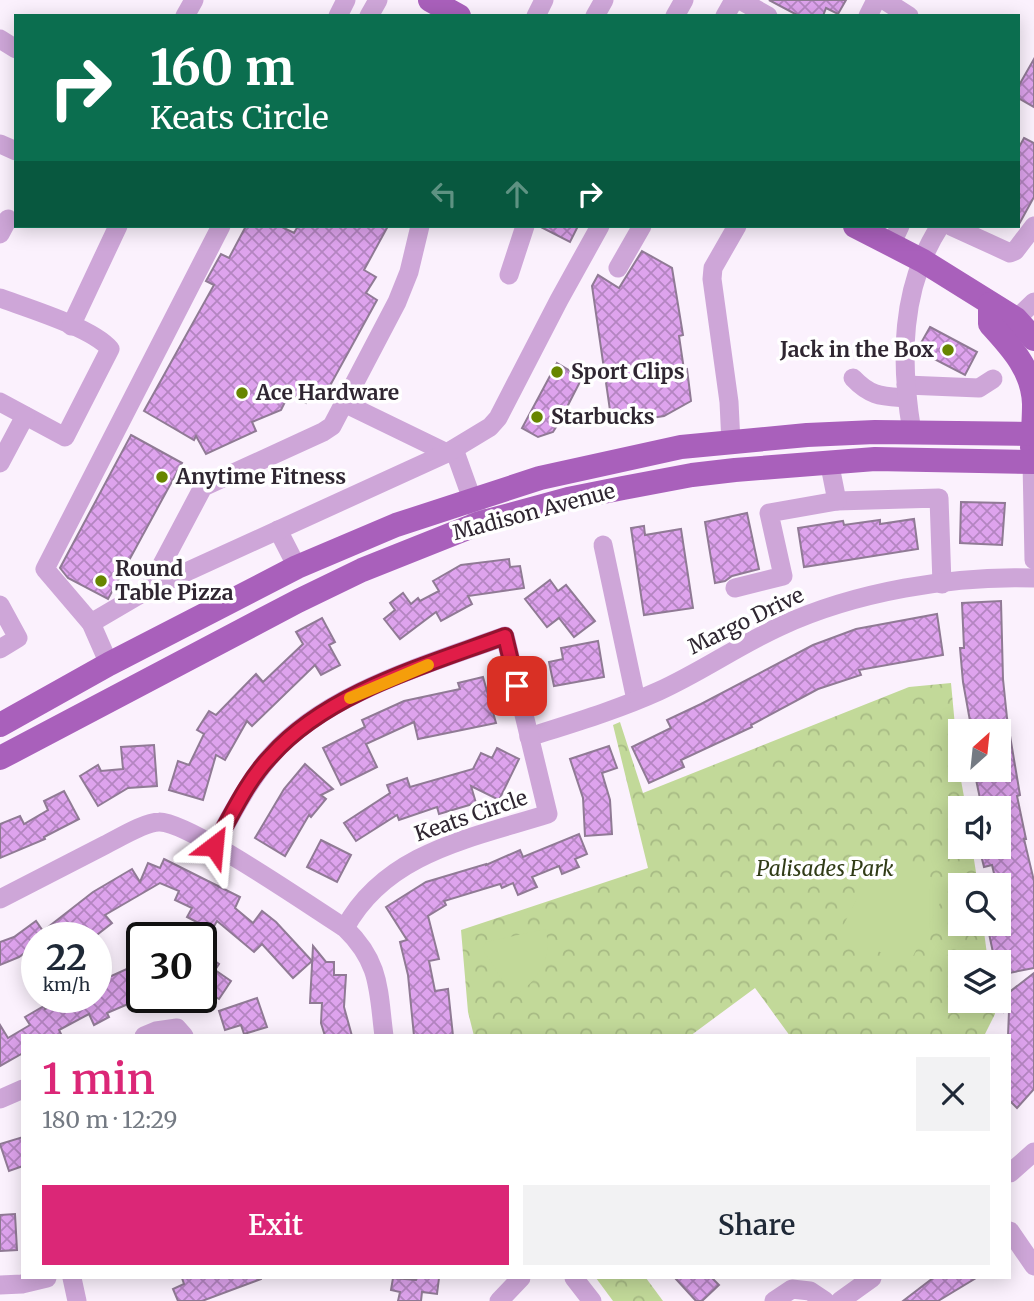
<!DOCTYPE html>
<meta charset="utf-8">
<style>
:root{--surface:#fff;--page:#f2f2f3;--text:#1f2937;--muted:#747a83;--accent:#db2777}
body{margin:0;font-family:Merriweather,serif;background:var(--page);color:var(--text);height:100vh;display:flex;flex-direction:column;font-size:26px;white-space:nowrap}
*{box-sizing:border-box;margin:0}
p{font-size:23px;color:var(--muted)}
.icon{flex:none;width:38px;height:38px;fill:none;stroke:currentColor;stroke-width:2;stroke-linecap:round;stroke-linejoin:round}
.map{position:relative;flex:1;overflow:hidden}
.sheet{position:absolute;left:21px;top:1034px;width:990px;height:245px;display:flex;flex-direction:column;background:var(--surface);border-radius:0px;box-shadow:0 4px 18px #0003}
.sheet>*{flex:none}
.hud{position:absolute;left:14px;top:14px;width:1006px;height:214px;border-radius:0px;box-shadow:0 4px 18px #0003;background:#0b6e4f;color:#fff;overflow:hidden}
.needle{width:46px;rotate:27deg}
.fabs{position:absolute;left:948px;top:719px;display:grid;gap:14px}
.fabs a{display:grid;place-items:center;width:63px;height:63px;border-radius:0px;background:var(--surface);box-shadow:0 4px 18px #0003;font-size:35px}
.speed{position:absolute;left:21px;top:922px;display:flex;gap:14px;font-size:35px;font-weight:700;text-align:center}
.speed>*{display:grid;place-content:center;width:91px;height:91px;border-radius:50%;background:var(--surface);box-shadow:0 4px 18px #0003;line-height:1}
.speed small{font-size:18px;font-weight:400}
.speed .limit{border:4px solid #111;border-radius:10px;background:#fff;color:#111}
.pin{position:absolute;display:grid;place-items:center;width:60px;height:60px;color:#fff;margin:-30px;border-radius:14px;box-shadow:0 4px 10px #0006}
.me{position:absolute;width:77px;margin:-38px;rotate:29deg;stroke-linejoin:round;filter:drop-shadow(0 0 5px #0008)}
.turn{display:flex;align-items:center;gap:24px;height:147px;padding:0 21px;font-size:32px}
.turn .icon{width:91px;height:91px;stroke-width:2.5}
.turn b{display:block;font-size:49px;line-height:60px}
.lanes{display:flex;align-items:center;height:66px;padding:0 21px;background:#0003;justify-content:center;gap:35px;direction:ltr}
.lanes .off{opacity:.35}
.round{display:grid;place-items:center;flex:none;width:74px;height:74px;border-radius:0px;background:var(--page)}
.headline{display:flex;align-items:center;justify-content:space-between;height:119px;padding:0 21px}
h1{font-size:42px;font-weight:600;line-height:52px;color:var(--accent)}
.button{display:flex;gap:14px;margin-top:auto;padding:14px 21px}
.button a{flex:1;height:80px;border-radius:0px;background:var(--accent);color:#fff;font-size:28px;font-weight:600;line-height:80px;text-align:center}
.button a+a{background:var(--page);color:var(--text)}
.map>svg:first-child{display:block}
.park{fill:url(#park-crowns)}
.garden{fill:#c2d999}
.building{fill:url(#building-cross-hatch);stroke:#907a95;stroke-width:2}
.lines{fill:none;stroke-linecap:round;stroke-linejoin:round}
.minor{stroke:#cea6d8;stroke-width:19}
.major{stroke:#a960bb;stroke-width:24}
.route-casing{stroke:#92132f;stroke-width:18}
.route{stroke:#e11d48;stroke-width:12}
.slow{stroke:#f59e0b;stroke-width:12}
.poi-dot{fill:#678600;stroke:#fff;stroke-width:2.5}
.labels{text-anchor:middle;stroke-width:7;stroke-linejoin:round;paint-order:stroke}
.poi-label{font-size:21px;font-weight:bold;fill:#2f2631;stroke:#fff;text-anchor:start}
.street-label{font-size:21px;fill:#2f2631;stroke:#fff}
.park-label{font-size:21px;font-style:italic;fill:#313c17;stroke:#fff}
</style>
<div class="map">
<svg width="1034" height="1301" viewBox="0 0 1034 1301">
<defs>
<pattern id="park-crowns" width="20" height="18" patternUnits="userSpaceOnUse" patternTransform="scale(1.75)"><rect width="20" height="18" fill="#c2d999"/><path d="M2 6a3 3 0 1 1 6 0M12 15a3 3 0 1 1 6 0" fill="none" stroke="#a7ba84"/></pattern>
<pattern id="building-cross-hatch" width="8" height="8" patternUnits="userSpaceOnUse" patternTransform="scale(1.75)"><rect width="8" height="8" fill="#dea3ed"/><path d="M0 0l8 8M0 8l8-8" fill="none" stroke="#b485c1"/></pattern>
</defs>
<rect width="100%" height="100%" fill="#fbf1fd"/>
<g class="park">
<path d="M 951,683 L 959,769 L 966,808 L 961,808 L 961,847 L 972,847 L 978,885 L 961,886 L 961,924 L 983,924 L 988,962 L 961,962 L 961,1001 L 993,1001 L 995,1014 L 984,1036 L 790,1036 L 755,988 L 690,1036 L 474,1036 L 468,1012 L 461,930 L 648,868 L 613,725 L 620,722 L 643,793 L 909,687 Z"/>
<path d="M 596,1278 L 646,1278 L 663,1301 L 613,1301 Z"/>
</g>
<g class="garden">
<path d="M 878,857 L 946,891 L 908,966 L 840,932 Z"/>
<path d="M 545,929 C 554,957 537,983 513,996 L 482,949 L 486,942 Z"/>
</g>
<g class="building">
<path d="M 769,0 L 846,0 L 838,14 L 826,8 L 823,16 L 799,16 Z"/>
<path d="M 1034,59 L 1034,107 L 1018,98 L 1018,87 Z"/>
<path d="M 1024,138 L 1034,143 L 1034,197 L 1018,226 L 1018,149 Z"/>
<path d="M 246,226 L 280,226 L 294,233 L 298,226 L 388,226 L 364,270 L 376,277 L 366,293 L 377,300 L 326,393 L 314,387 L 306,403 L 289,394 L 281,410 L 252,422 L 256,431 L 206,454 L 196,436 L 194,440 L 144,411 L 214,285 L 206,281 L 221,254 L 229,258 Z"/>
<path d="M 539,226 L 578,226 L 570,242 Z"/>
<path d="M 642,251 L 672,268 L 683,335 L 679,336 L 684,370 L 687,369 L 691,401 L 664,416 L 612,424 L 592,286 L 598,275 L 619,288 Z"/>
<path d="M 930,327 L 977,352 L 965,375 L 917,350 Z"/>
<path d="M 557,363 L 582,378 L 565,411 L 568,413 L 561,425 L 558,424 L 553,432 L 538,437 L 522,428 Z"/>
<path d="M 131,435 L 182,463 L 108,599 L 68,578 L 60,568 Z"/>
<path d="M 961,502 L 1005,503 L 1002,545 L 960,543 Z"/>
<path d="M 747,513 L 759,569 L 732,576 L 725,581 L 715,583 L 705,522 Z"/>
<path d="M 914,519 L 918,549 L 804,567 L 798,528 L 843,521 L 844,525 L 880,520 L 880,524 Z"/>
<path d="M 644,526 L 645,535 L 681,529 L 693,608 L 644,615 L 631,528 Z"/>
<path d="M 509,559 L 510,567 L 520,566 L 524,588 L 468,596 L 472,604 L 441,621 L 436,612 L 400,639 L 384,619 L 395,610 L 390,603 L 403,593 L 411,604 L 418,598 L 420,601 L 439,591 L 433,581 L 461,565 Z"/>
<path d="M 550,580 L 558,591 L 566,585 L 595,621 L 574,637 L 559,618 L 547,627 L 525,599 Z"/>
<path d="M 1001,601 L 1003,679 L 1007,718 L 1020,795 L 1017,796 L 1026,839 L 1024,839 L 1034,881 L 1034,968 L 999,975 L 999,962 L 995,962 L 987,924 L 999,924 L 999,886 L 997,886 L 992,865 L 984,867 L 981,855 L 981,847 L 999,847 L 999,808 L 982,808 L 974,770 L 999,770 L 999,732 L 972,732 L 963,682 L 960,648 L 964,648 L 962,603 Z"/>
<path d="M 937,614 L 943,655 L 859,670 L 861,675 L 818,689 L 751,725 L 752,727 L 681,760 L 684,767 L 649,783 L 632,747 L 671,728 L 667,720 L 701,704 L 813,645 L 856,629 Z"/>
<path d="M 322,618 L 335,642 L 329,645 L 340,665 L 321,675 L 315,665 L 252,726 L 247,721 L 225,760 L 216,755 L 203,800 L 169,790 L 178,761 L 189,765 L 204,734 L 197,730 L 209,711 L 216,715 L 256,674 L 263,682 L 303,644 L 296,632 Z"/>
<path d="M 598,641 L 604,677 L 554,686 L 549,662 L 563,659 L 561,648 Z"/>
<path d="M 483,677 L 496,723 L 418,739 L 414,722 L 366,744 L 377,767 L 341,785 L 323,748 L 365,727 L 362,720 L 404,701 L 460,689 L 458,683 Z"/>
<path d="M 154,745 L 157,786 L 128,788 L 98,806 L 80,776 L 98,765 L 101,771 L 123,769 L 121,747 Z"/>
<path d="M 609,746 L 617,768 L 602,773 L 610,800 L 612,834 L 585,836 L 583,798 L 570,759 Z"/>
<path d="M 497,748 L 519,759 L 499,800 L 471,786 L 476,803 L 439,814 L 437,807 L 399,820 L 397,815 L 356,841 L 344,823 L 390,793 L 387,785 L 407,778 L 410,787 L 473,769 L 481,753 L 492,758 Z"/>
<path d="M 305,764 L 333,789 L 321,795 L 326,799 L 311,817 L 309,815 L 285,856 L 255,838 L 284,789 Z"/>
<path d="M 64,791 L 79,819 L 44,837 L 45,839 L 0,858 L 0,824 L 20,816 L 24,824 L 48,810 L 44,801 Z"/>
<path d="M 579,834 L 587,854 L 575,859 L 579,867 L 562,874 L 559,866 L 532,877 L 537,887 L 518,895 L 513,883 L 502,888 L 500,884 L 444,901 L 446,905 L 428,916 L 439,959 L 429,961 L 435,991 L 448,989 L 453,1036 L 414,1036 L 408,975 L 400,942 L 407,940 L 386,907 L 426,882 L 486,864 L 486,865 L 520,850 L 523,857 Z"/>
<path d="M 321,840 L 351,855 L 337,882 L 307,867 Z"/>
<path d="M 164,859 L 240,897 L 235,908 L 253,923 L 262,911 L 276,922 L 312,961 L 293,978 L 262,944 L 254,952 L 217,921 L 212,930 L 187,917 L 192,908 L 175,900 L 179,891 L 160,883 L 105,915 L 112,923 L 93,938 L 37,938 L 37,944 L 19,957 L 0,965 L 0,942 L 14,937 L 36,921 L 43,931 L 93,892 L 132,869 L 140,882 L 148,863 L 160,868 Z"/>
<path d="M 313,946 L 326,962 L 334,962 L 334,975 L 346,975 L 344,1007 L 352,1036 L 325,1036 L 321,1023 L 322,1003 L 310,1003 Z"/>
<path d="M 201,951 L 219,964 L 215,970 L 231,981 L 219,999 L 201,988 Z"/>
<path d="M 142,962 L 142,998 L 107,1013 L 109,1017 L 94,1025 L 89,1014 L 59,1030 L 62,1036 L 23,1036 L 23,1053 L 0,1066 L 0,1025 L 8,1038 L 30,1025 L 25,1017 L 44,1006 L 45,1009 L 67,998 L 96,998 L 96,983 Z"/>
<path d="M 1034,973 L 1034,1089 L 1017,1108 L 1010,1101 L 1010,1036 L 1008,1036 L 1009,1011 L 1004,1012 L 1003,997 Z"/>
<path d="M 257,998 L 267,1027 L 244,1034 L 241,1025 L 225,1030 L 219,1011 Z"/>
<path d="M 23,1137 L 23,1166 L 9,1171 L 0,1144 Z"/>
<path d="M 15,1214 L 17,1250 L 0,1251 L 0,1215 Z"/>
<path d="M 182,1278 L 261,1278 L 261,1279 L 202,1301 L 178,1301 L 173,1289 L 184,1284 Z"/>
<path d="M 393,1278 L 416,1280 L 417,1278 L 439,1278 L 437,1294 L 422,1292 L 421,1301 L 398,1301 L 400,1292 L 391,1290 Z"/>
<path d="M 675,1278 L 712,1278 L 719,1285 L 702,1301 L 696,1301 Z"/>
<path d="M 933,1278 L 976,1278 L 938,1301 L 903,1301 Z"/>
</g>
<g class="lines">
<g class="minor">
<path d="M 740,0 L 768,16"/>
<path d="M 884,0 L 909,16"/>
<path d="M 185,16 L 194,0"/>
<path d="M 338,16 L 346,0"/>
<path d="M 369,16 L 378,0"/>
<path d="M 536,16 L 544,0"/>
<path d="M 595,16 L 604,0"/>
<path d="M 675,16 L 684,0"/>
<path d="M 725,16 L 734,0"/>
<path d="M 868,16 L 876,0"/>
<path d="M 0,39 L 16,49"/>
<path d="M 0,144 L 16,151"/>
<path d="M 951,226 L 1010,253 L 1015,251 L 1034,226"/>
<path d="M 0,234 L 8,219"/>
<path d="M 891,245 L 900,226"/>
<path d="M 618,268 L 642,226"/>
<path d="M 509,275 L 525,226"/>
<path d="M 0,298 C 27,308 93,328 110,349 L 65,437 L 0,402"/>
<path d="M 71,326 L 118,226"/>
<path d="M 1017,332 L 1016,319 L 1034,302"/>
<path d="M 853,378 C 871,397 882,396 907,398"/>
<path d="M 906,385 L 979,388 L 993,379"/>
<path d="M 344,403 L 447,453"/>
<path d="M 912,432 C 900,361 900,288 940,226"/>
<path d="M 731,443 L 729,402 L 712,279 L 713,268 L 737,226"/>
<path d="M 454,449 L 477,513"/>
<path d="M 1032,462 L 1034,560"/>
<path d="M 0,463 L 25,416"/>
<path d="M 837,501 L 939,498 L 942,584"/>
<path d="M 278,530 L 297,567"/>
<path d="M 603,545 L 636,700"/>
<path d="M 735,588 L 783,576 L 769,513 L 837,501 L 829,461"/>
<path d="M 149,589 L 203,487 L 323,432 L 332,426 L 397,302 L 409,272 L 420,226"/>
<path d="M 0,605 L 18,638 L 0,649"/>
<path d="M 91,623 L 149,589 L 447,453 L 490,427 L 498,418 L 559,300 L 600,226"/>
<path d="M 109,664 L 91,623 L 45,569 L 221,226"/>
<path d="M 529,737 C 573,723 617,710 659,691 C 701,672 739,645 781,626 C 854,592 953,575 1034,578"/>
<path d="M 214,846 C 231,816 246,785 268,759 C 323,693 427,665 505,636 L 548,814 C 472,838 386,852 345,928"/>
<path d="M 0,899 C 35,881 70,863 105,845 C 119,838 145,822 159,822 C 188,821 313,908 345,928 C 381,963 378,990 384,1036"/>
<path d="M 144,1036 L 156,1031 L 177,1028 L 184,1036"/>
<path d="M 0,1099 L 23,1089"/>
<path d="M 1010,1173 L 1034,1152"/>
<path d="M 1010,1231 L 1034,1266"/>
<path d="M 72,1278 L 77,1301"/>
<path d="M 574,1278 L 592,1301"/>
<path d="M 0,1285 L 22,1284 L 47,1278"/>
<path d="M 499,1301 L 521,1278"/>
<path d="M 774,1301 L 792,1289 L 810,1291 L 825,1301"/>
<path d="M 840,1301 L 872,1278"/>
</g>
<g class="major">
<path d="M 430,0 L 459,16"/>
<path d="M 855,226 L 923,261 L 1016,319 L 1034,339"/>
<path d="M 990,304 L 990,324 C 1011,347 1033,370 1034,404 C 1034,418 1033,433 1032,448"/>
<path d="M 0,725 L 109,664 L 297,567 L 396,525 L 540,478 L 681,447 L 807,435 L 875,432 L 1034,434"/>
<path d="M 0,758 L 298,601 L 362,570 L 480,523 L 568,499 L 623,488 L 692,475 L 735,470 L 875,459 L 1034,462"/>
</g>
</g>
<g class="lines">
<g class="route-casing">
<path id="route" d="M 214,846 C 232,815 246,782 271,756 C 328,692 427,665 505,636 L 517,686"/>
</g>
<use href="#route" class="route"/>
<path class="slow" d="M 350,698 L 428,665"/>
</g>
<g class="poi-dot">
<circle cx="948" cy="350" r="7"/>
<circle cx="557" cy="372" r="7"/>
<circle cx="242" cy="393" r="7"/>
<circle cx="537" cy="417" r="7"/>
<circle cx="162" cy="477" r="7"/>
<circle cx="101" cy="581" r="7"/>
</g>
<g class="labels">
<g class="poi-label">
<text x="934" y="357" text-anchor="end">Jack in the Box</text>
<text x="571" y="379">Sport Clips</text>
<text x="256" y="400">Ace Hardware</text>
<text x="551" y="424">Starbucks</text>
<text x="176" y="484">Anytime Fitness</text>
<text x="115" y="576">Round<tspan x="115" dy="24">Table Pizza</tspan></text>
</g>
<g class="street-label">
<text transform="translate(534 512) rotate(-15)" y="7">Madison Avenue</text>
<text transform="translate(746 621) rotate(-26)" y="7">Margo Drive</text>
<text transform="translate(471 816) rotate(-19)" y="7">Keats Circle</text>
</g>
<g class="park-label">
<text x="825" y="876">Palisades Park</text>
</g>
</g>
</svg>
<div class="fabs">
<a><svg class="needle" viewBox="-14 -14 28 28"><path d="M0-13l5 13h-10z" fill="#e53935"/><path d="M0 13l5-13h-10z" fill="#747a83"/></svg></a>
<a><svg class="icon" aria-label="sound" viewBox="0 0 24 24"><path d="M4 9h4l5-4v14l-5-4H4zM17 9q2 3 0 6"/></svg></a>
<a><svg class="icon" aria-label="search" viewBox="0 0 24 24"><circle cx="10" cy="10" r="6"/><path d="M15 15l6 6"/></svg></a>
<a><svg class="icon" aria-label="layers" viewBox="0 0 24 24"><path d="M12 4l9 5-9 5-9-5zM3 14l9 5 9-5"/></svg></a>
</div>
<div class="speed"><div>22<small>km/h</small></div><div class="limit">30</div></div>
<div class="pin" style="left:517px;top:686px;background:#d93025"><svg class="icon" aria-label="arrive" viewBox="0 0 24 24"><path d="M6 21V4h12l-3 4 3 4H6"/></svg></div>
<svg class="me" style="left:214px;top:846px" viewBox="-20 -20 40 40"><path d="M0-17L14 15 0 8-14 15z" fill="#e11d48" stroke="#fff" stroke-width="4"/></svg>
<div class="hud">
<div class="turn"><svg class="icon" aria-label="right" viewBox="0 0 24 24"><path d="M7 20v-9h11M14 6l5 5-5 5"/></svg><div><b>160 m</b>Keats Circle</div></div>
<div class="lanes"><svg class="icon off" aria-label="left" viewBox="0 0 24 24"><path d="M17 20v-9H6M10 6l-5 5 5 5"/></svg><svg class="icon off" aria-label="ahead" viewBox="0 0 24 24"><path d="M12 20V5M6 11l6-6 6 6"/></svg><svg class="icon" aria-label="right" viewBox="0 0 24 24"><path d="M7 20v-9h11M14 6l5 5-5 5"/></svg></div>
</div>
<section class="sheet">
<div class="headline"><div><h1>1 min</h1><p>180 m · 12:29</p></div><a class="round"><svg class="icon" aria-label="close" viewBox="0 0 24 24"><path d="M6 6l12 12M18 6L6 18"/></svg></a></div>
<div class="button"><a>Exit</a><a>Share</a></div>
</section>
</div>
